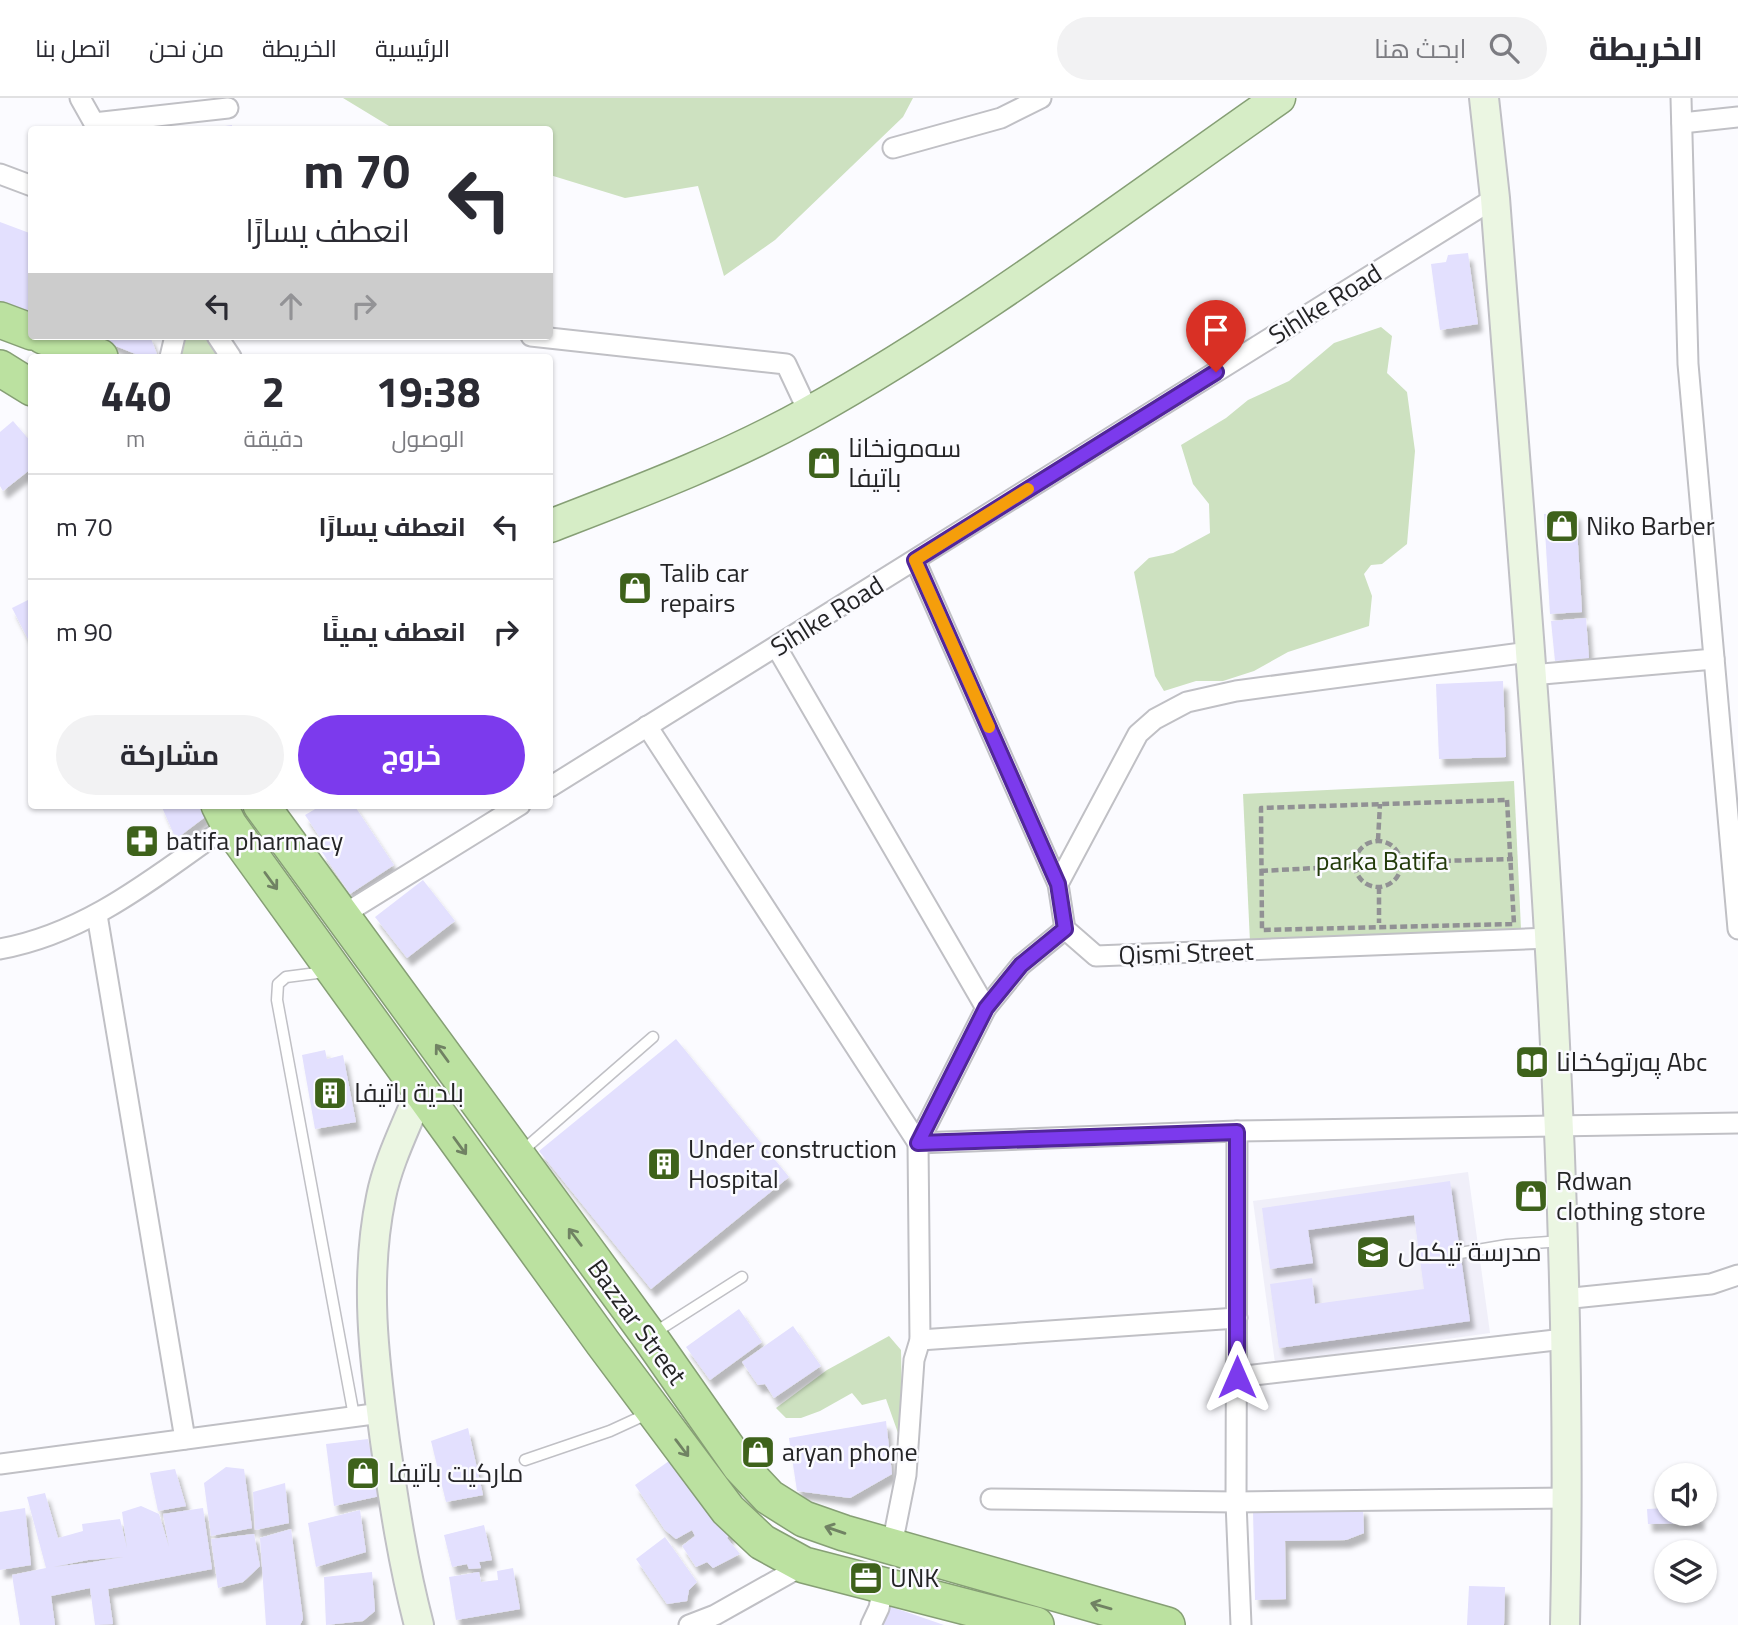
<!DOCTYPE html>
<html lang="ar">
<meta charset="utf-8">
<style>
:root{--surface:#fff;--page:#f2f2f3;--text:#2b2b33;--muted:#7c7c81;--line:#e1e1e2;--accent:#7c3aed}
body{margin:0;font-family:"Titillium Web",Cairo,sans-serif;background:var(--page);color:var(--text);direction:rtl;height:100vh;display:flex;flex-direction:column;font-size:26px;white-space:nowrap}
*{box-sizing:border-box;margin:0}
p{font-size:23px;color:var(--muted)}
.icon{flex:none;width:38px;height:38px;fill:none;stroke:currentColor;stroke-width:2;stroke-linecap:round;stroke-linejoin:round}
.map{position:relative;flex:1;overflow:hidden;direction:ltr}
.side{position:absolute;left:28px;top:256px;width:525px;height:455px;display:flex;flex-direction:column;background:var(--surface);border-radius:7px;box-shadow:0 2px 5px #0004;direction:rtl}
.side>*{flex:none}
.banner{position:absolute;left:28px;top:28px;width:525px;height:214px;border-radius:7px;box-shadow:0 2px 5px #0004;direction:rtl;background:#fff;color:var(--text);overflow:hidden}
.buttons{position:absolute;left:1654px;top:1365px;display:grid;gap:14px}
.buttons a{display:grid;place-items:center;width:63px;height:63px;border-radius:50%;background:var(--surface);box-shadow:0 2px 5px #0004;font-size:35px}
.pin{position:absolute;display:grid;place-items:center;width:60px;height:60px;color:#fff;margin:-72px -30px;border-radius:50% 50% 50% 0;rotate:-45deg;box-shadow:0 0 7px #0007}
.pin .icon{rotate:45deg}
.me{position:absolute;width:77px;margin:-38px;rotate:0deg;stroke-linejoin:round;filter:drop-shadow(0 0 5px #0008)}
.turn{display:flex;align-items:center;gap:24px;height:147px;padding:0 28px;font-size:32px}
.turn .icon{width:91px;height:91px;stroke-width:2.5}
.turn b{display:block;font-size:49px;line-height:60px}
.lanes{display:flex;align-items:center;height:66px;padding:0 28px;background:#0003;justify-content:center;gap:35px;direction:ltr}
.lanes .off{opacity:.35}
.eta{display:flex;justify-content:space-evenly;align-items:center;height:119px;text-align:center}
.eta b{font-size:42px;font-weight:700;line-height:49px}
.primary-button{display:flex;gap:14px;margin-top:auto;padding:14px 28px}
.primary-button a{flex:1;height:80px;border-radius:42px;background:var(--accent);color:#fff;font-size:28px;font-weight:700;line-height:80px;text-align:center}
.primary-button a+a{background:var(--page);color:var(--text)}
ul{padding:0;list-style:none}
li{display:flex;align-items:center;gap:21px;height:105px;padding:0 28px;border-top:2px solid var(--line)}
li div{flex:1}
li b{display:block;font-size:26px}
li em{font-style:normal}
header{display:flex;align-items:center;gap:42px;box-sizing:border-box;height:98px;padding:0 35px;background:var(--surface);border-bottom:2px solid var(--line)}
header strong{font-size:33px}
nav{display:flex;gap:38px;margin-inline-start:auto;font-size:24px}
.search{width:490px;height:63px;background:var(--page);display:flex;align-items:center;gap:18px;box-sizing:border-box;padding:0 24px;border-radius:38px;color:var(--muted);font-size:26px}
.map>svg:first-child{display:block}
.built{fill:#f0eff9}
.green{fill:#cde1c0}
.building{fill:#e3e0fe;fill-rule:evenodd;filter:url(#shadow)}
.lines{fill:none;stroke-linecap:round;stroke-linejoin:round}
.lane-casing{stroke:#c0c0c5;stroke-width:13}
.street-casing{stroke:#c0c0c5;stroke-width:23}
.secondary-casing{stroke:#c0c0c5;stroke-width:32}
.primary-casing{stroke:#869f75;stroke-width:35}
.highway-casing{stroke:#869f75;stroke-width:38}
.path{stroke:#919194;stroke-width:4.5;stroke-dasharray:7 3.5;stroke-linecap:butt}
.lane{stroke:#fff;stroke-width:10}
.street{stroke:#fff;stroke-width:19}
.secondary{stroke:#ebf6e2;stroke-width:28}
.primary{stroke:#d6edc6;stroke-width:32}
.highway{stroke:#bbe1a0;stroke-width:35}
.oneway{stroke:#708263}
.route-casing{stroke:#51269a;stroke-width:18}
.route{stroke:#7c3aed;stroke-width:12}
.slow{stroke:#f59e0b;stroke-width:12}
.labels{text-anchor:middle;stroke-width:5;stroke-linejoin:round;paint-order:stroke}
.street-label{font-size:26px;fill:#242426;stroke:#fbfbff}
.poi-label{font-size:26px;fill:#242426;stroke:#fbfbff;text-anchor:start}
.park-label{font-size:26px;fill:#223a0a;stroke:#fbfbff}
</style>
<header>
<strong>الخريطة</strong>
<div class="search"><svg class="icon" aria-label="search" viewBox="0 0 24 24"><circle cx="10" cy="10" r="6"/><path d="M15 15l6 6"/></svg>ابحث هنا</div>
<nav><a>الرئيسية</a><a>الخريطة</a><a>من نحن</a><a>اتصل بنا</a></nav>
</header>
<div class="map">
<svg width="1738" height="1527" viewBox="0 0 1738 1527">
<defs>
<filter id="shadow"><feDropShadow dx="4.5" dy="8" stdDeviation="2" flood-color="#0004"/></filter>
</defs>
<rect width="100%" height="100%" fill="#fbfbff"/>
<path class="built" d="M 1468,1074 L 1490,1235 L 1275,1265 L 1253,1103 Z"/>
<g class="green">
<path d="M 343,0 L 913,0 L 903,19 L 775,142 L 724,178 L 698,88 L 625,100 L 550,77 L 550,32 L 394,31 Z"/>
<path d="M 1381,229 L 1392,238 L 1387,275 L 1407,294 L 1415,353 L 1407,446 L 1382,466 L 1371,467 L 1364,476 L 1372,498 L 1369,528 L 1288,554 L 1254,573 L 1223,583 L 1196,583 L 1164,593 L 1155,578 L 1134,474 L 1149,460 L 1173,455 L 1210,435 L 1209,406 L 1193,386 L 1181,347 L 1226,320 L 1248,302 L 1289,283 L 1334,245 Z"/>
<path d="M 186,238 L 206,238 L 220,259 L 180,259 Z"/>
<path d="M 1514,683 L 1521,831 L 1250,844 L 1243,696 Z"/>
<path d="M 889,1238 L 901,1252 L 902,1301 L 898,1335 L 886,1301 L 862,1307 L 852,1295 L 820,1313 L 801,1320 L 786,1320 L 776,1310 L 827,1272 Z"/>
</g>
<g class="building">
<path d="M 232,27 L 232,32 L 211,32 L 211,30 Z"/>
<path d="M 0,124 L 32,136 L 32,205 L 28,215 L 0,205 Z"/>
<path d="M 1468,155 L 1478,226 L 1440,232 L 1431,166 L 1446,164 L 1448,157 Z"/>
<path d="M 91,238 L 150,238 L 158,259 L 143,259 Z"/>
<path d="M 13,323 L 32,345 L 32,370 L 3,393 L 0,388 L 0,334 Z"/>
<path d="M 1576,414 L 1582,514 L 1550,516 L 1544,416 Z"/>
<path d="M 32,500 L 32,549 L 12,510 Z"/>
<path d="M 1586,520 L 1589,560 L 1555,563 L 1551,523 Z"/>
<path d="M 1503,583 L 1506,659 L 1439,661 L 1436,586 Z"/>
<path d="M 161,707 L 210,707 L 213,713 L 176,741 Z"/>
<path d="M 322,707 L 354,707 L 394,767 L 350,796 L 322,754 L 327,750 L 305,717 Z"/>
<path d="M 423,782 L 455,823 L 407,860 L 375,819 Z"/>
<path d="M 676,941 L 789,1079 L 651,1191 L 539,1053 Z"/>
<path d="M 325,952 L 327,961 L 343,957 L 356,1024 L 315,1031 L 302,957 Z"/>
<path d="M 1450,1083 L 1470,1223 L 1279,1250 L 1270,1186 L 1312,1180 L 1315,1206 L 1424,1191 L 1414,1117 L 1308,1132 L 1313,1165 L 1270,1171 L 1262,1110 Z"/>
<path d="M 739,1211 L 762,1244 L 710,1282 L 686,1249 Z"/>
<path d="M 793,1228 L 821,1268 L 774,1300 L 765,1286 L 758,1287 L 742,1264 Z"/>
<path d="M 886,1323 L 892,1376 L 850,1400 L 797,1393 L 789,1340 Z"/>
<path d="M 468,1330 L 483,1397 L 446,1404 L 431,1343 Z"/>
<path d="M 368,1341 L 380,1398 L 334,1408 L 326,1346 Z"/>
<path d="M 669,1363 L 714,1418 L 732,1433 L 727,1440 L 740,1456 L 713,1470 L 707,1464 L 696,1469 L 682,1448 L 695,1438 L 692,1432 L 676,1441 L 665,1432 L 635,1387 Z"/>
<path d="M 226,1369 L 244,1371 L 252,1430 L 211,1438 L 204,1385 Z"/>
<path d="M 175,1371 L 186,1408 L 158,1413 L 150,1375 Z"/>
<path d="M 285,1385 L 289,1425 L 255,1432 L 253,1394 Z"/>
<path d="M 45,1395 L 58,1440 L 83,1433 L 82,1426 L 120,1421 L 127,1450 L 122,1414 L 141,1408 L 159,1416 L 169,1449 L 163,1416 L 203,1410 L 212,1471 L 108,1491 L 113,1526 L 95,1527 L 90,1490 L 51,1498 L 55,1527 L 20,1527 L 12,1477 L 46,1470 L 27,1399 ZM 123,1459 L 87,1465 L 53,1469 L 88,1462 Z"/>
<path d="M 1363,1409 L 1364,1435 L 1346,1442 L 1285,1443 L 1286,1501 L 1255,1502 L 1253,1412 Z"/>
<path d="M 25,1410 L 31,1467 L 0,1472 L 0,1414 Z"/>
<path d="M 1666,1410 L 1666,1416 L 1700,1416 L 1700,1425 L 1648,1426 L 1647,1411 Z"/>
<path d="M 360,1412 L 366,1454 L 316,1469 L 308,1425 Z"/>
<path d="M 484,1427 L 492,1462 L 479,1464 L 481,1470 L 469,1471 L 467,1466 L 452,1469 L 444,1437 Z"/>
<path d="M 291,1431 L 303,1521 L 300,1527 L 266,1527 L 260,1440 Z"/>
<path d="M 254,1436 L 260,1468 L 243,1484 L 218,1490 L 211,1441 Z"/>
<path d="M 665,1439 L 697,1484 L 689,1492 L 687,1503 L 667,1506 L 636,1461 Z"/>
<path d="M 513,1470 L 520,1511 L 456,1522 L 449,1479 L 479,1474 L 481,1484 L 498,1482 L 497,1473 Z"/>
<path d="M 372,1474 L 375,1513 L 363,1523 L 326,1527 L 324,1479 Z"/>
<path d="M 1469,1488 L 1505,1489 L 1504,1527 L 1467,1527 Z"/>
<path d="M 886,1507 L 944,1527 L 883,1527 L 885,1523 L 880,1521 Z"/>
</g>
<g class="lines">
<g class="lane-casing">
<g id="lane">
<path d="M 325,874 L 286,879 L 278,886 L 277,902 L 354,1318"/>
<path d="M 521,1054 L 653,939"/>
<path d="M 1460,1155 L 1507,1147 L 1562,1143"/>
<path d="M 654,1235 L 742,1179"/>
<path d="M 525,1362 L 610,1333 L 647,1316"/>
</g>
</g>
<g class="street-casing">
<g id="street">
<path d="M 80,0 L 98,32"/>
<path d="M 1681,0 L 1688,266 L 1738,831"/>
<path d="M 94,25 L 228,10"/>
<path d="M 1682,25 L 1738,19"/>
<path d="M 893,50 L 1001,20 L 1041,0"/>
<path d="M 0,76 L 32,88"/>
<path d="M 217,238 L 231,259"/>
<path d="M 531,238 L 786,266 L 809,315"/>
<path d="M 170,259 L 175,238"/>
<path d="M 915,462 L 1058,786 L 1065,831 L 1096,858 L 1550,840"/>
<path d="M 777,550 L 986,910"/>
<path d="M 1531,577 L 1714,561"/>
<path d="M 647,628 L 918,1045 L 1237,1033 L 1738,1025"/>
<path d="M 550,689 L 1495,100"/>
<path d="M 1058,786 L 1138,636 L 1155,621 L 1187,604 L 1236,593 L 1529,554"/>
<path d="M 97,817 L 185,1341"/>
<path d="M 341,818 L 520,707"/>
<path d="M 0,851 C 89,835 157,777 229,727"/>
<path d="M 1237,1033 L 1236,1404 L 1241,1527"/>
<path d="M 1563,1201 L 1711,1186 L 1738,1177"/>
<path d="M 920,1242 L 1237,1220"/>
<path d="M 1237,1279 L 1564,1241"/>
<path d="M 0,1366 L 381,1315"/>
<path d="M 991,1401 L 1236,1404 L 1568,1400"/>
<path d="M 892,1447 L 906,1377 L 914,1262 L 920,1242 L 918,1045 L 986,910 L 1021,867 L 1065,831"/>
<path d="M 689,1527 L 715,1517 L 804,1467"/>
<path d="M 871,1527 L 879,1510 L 883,1488"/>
</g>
</g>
<g class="secondary-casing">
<g id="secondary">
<path d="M 1484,0 L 1495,100 C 1531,575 1576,1050 1565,1527"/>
<path d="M 419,1527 C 403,1466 394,1406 385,1343 C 374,1261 364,1181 381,1099 C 388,1063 407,1027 420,993"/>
</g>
</g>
<g class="primary-casing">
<path id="primary" d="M 550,428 C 638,394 724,362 807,316 C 969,226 1127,106 1279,0"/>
</g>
<g class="highway-casing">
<g id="highway">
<path d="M 0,222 L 32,234"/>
<path d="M 43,238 L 100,259"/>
<path d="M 0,270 L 32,290"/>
<path d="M 219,707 L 229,727 L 603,1245 L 728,1412 L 762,1444 L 804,1467 L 1036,1527"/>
<path d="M 261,707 L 649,1238 L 740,1368 L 769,1399 L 804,1421 L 844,1435 L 1167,1527"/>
</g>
</g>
<g class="path">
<path d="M 1507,702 L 1514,826 L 1262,832 L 1261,710 Z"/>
<path d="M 1378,742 L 1380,706"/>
<circle cx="1378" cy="766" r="23"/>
<path d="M 1402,764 L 1513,761"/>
<path d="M 1261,773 L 1353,768"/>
<path d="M 1379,789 L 1379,825"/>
</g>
<use href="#lane" class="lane"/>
<use href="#street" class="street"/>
<use href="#secondary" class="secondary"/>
<use href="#primary" class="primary"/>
<use href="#highway" class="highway"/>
</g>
<defs><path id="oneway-shaft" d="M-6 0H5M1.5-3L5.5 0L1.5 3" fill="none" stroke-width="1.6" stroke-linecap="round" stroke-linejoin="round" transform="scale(1.75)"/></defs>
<g class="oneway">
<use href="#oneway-shaft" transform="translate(271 783) rotate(54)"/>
<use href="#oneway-shaft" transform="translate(442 955) rotate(-126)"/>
<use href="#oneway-shaft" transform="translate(460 1048) rotate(54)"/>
<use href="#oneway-shaft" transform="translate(575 1139) rotate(-127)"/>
<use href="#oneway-shaft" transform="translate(682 1350) rotate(53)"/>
<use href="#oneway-shaft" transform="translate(835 1432) rotate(-161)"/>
<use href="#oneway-shaft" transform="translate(1101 1508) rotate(-164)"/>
</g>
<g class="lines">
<g class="route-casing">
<path id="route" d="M 1216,274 L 915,462 L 1058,786 L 1065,831 L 1021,867 L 986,910 L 918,1045 L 1237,1034 L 1237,1279"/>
</g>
<use href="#route" class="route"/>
<path class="slow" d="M 989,629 L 915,462 L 1028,391"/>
</g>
<defs>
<g id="shop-square" transform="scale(1.75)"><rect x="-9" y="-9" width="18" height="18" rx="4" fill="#3e621b" stroke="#fbfbff"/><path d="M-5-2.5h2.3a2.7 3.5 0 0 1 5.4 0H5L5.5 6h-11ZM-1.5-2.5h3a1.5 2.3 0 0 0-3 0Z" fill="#fff"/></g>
<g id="pharmacy-square" transform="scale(1.75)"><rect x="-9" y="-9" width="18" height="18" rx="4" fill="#3e621b" stroke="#fbfbff"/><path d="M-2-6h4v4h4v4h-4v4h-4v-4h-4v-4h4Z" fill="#fff"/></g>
<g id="library-square" transform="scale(1.75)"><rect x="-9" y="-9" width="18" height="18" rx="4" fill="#3e621b" stroke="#fbfbff"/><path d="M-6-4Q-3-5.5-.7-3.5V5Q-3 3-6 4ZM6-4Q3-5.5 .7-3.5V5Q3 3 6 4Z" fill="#fff"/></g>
<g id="building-square" transform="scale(1.75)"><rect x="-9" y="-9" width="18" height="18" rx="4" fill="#3e621b" stroke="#fbfbff"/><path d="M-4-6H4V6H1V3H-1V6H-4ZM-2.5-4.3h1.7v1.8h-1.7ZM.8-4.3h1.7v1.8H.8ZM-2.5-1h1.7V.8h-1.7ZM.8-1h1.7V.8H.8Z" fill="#fff"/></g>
<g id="school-square" transform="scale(1.75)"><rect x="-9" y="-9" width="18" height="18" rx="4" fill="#3e621b" stroke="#fbfbff"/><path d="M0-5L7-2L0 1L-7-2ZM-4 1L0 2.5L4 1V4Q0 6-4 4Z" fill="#fff"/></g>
<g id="office-square" transform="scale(1.75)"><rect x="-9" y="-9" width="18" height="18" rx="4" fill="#3e621b" stroke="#fbfbff"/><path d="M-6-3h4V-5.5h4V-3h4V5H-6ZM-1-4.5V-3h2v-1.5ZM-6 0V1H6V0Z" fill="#fff"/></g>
</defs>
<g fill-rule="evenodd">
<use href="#shop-square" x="824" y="365"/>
<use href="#shop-square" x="1562" y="428"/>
<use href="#shop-square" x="635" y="490"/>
<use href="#pharmacy-square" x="142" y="743"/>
<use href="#library-square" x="1532" y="964"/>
<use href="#building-square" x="330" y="995"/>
<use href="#building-square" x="664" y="1066"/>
<use href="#shop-square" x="1531" y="1098"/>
<use href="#school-square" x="1373" y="1154"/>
<use href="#shop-square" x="758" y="1354"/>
<use href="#shop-square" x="363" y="1375"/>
<use href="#office-square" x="866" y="1480"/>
</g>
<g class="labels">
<g class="street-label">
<text transform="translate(1325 206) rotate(-32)" y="9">Sihlke Road</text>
<text transform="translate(827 518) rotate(-32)" y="9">Sihlke Road</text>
<text transform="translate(1186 855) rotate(-2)" y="9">Qismi Street</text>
<text transform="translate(637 1224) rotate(54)" y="9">Bazzar Street</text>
</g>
<g class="poi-label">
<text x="848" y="359">سه‌مونخانا<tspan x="848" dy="30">باتيفا</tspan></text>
<text x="1586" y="437">Niko Barber</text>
<text x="660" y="484">Talib car<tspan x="660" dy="30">repairs</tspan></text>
<text x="166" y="752">batifa pharmacy</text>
<text x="1556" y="973">په‌رتوكخانا Abc</text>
<text x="354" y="1004">بلدية باتيفا</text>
<text x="688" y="1060">Under construction<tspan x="688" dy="30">Hospital</tspan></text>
<text x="1556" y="1092">Rdwan<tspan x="1556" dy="30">clothing store</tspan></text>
<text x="1398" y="1163">مدرسة تيكه‌ل</text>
<text x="782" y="1363">aryan phone</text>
<text x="388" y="1384">ماركيت باتيفا</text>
<text x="890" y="1489">UNK</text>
</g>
<g class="park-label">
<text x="1382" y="772">parka Batifa</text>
</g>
</g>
</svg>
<div class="buttons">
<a><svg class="icon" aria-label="sound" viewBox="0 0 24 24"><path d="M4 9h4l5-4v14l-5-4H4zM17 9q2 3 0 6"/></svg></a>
<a><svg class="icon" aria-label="layers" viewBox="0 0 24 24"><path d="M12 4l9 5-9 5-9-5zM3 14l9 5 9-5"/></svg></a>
</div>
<div class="pin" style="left:1216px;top:274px;background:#d93025"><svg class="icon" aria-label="arrive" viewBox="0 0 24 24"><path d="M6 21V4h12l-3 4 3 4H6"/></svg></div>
<svg class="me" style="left:1237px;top:1279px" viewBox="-20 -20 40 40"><path d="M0-17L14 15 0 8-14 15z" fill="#7c3aed" stroke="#fff" stroke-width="4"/></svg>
<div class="banner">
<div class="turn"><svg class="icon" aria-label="left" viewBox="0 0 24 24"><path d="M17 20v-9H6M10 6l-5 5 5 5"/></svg><div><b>70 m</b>انعطف يسارًا</div></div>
<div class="lanes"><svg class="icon" aria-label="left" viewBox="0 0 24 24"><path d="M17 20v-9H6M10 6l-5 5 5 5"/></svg><svg class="icon off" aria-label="ahead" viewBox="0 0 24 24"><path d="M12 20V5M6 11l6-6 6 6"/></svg><svg class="icon off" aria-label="right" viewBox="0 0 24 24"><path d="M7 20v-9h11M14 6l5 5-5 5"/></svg></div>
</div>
<section class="side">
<div class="eta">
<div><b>19:38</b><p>الوصول</p></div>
<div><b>2</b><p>دقيقة</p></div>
<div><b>440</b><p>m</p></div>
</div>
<ul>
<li><svg class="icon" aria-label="left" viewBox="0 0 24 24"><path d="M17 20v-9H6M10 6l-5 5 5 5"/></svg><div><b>انعطف يسارًا</b></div><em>70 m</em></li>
<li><svg class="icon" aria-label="right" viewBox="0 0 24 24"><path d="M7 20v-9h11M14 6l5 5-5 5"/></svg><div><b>انعطف يمينًا</b></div><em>90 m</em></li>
</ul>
<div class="primary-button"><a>خروج</a><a>مشاركة</a></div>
</section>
</div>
